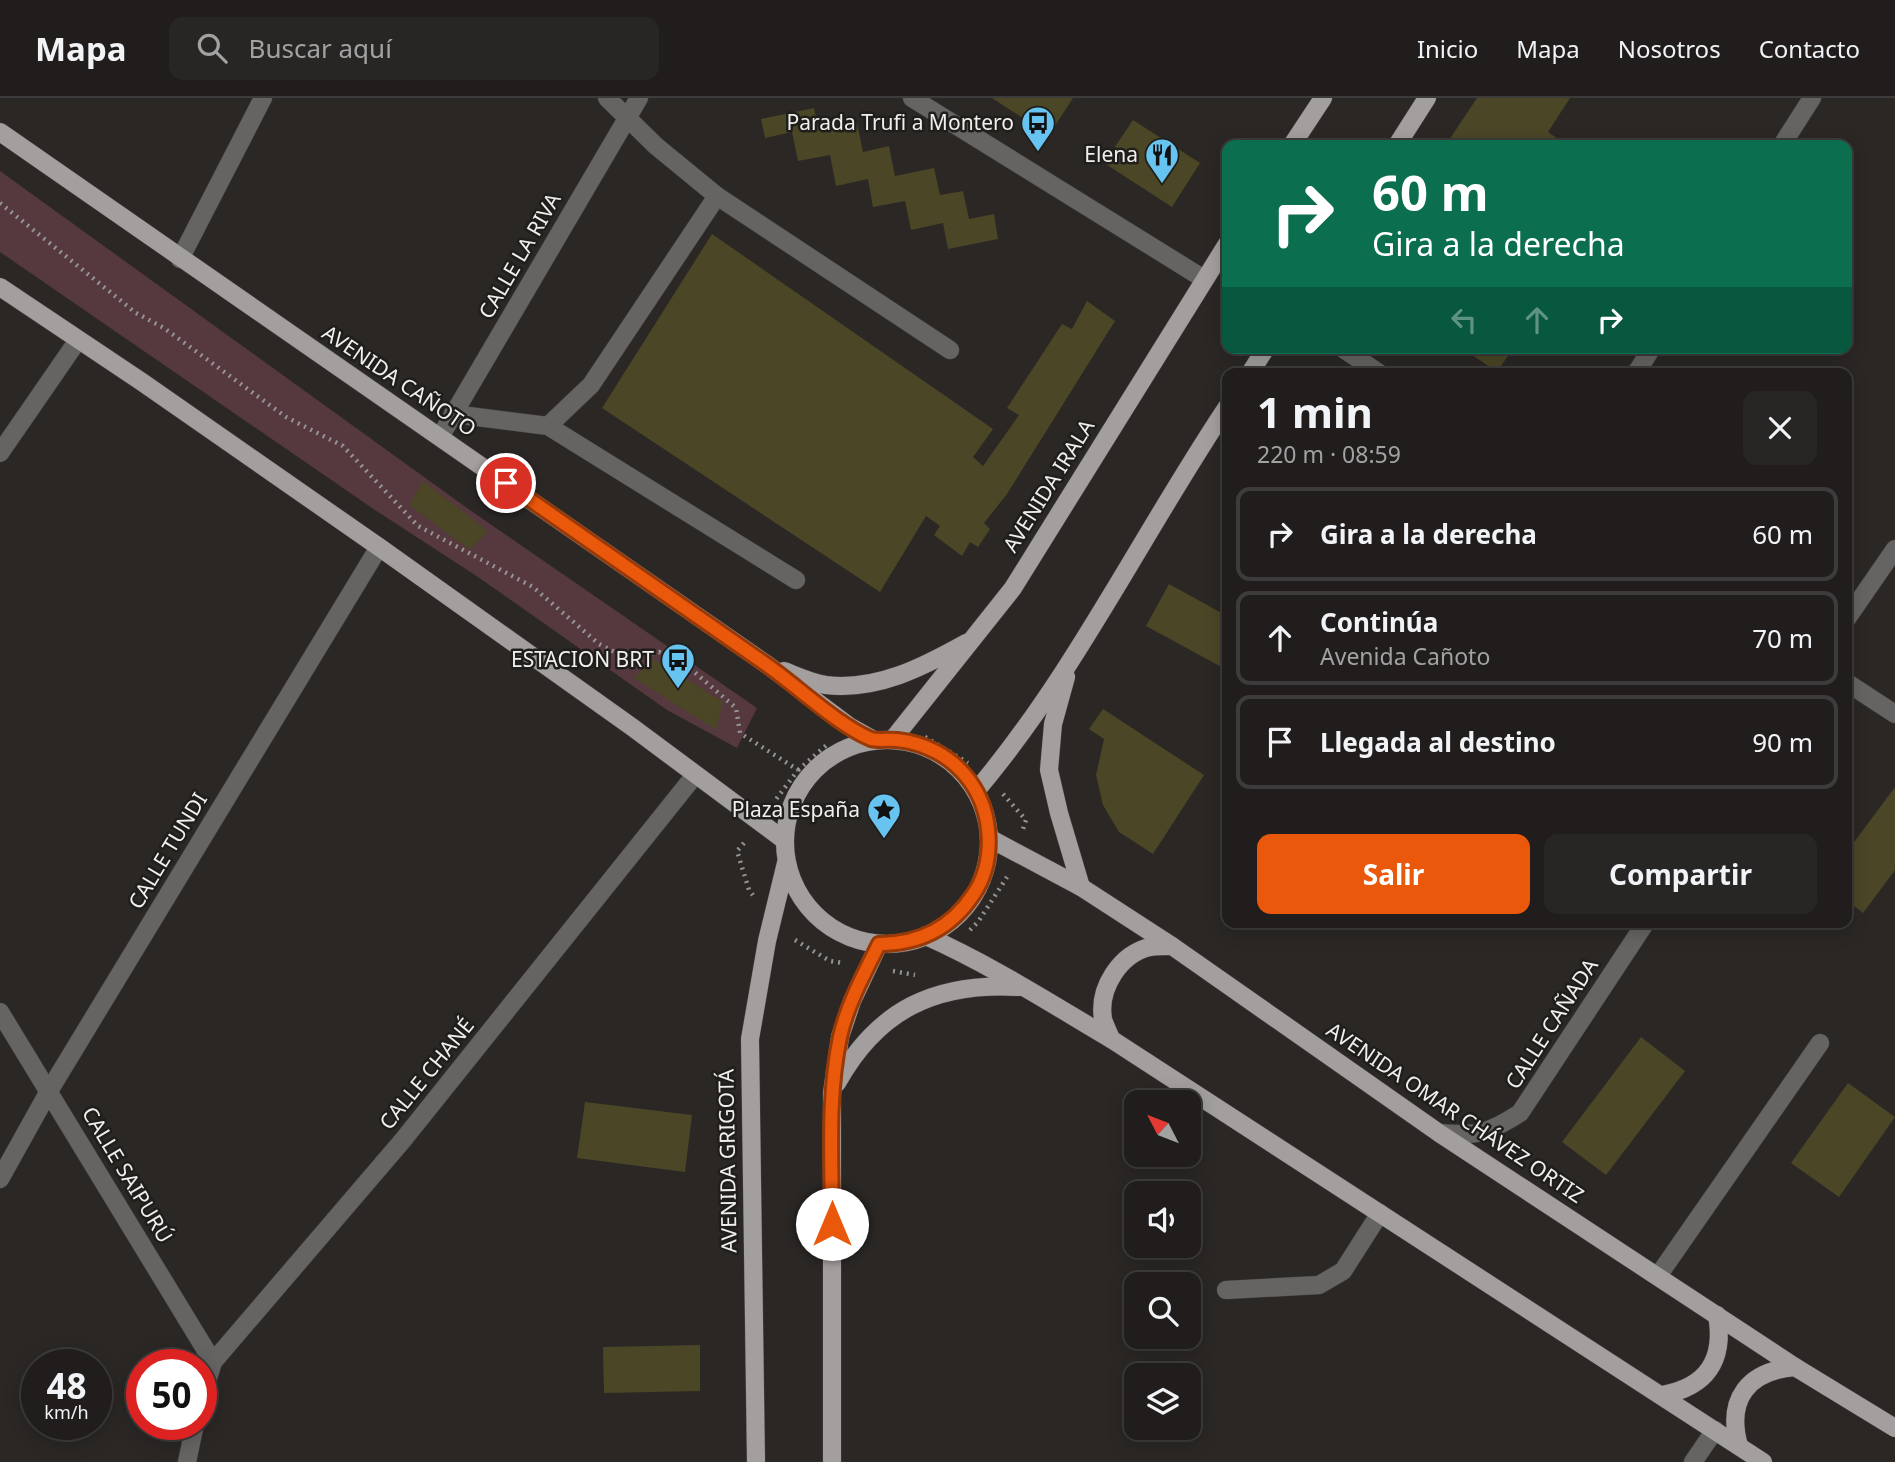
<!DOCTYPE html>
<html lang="es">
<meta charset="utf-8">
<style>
:root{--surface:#201d1c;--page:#282625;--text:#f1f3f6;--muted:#a2a2a3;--line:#3d3b3b;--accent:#ea580c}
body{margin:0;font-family:"Noto Sans",sans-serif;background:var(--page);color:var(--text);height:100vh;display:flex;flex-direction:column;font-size:26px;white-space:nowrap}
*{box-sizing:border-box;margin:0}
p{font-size:23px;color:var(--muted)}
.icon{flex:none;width:38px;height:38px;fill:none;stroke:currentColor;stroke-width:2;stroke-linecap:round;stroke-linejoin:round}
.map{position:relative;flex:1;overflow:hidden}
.panel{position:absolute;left:1222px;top:270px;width:630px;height:560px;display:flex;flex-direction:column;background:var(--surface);border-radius:14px;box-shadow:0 4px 18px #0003,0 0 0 2px var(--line)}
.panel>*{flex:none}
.guide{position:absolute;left:1222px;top:42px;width:630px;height:214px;border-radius:14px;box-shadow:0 4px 18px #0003,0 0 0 2px var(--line);background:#0b6e4f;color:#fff;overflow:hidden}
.needle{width:46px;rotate:312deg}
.controls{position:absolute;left:1124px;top:992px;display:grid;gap:14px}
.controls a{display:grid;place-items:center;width:77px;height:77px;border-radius:14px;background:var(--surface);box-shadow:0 4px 18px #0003,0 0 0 2px var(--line);font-size:35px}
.speed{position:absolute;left:21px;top:1251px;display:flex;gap:14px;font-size:35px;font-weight:700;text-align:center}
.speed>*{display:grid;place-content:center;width:91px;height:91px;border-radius:50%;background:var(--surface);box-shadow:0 4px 18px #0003,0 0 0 2px var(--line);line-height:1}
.speed small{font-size:18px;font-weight:400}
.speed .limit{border:10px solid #d22;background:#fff;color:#111}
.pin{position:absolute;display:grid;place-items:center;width:60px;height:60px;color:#fff;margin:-30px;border:4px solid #fff;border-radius:50%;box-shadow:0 2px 7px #0007}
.me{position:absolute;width:77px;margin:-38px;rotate:0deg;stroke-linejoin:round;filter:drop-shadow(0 0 5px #0008)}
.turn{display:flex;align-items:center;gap:24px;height:147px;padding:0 35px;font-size:32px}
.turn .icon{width:91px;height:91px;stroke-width:2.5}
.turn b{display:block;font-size:49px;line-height:60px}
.lanes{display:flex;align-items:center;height:66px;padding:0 35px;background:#0003;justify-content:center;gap:35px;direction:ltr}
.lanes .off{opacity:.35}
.round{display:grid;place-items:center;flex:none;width:74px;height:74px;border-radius:14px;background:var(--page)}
.summary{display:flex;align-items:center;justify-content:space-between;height:119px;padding:0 35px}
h1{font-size:42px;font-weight:700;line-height:52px}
.cta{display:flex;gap:14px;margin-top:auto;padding:14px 35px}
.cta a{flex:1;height:80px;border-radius:14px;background:var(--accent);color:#fff;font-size:28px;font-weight:700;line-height:80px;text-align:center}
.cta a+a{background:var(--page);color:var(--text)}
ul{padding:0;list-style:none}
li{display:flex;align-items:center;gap:21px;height:94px;margin:0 14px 10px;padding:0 21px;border:4px solid var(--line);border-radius:14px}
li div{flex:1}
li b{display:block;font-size:26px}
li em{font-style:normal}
header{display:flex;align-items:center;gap:42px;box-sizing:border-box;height:98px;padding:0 35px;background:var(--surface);border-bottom:2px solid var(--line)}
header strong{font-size:33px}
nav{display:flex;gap:38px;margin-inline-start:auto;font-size:24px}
.search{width:490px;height:63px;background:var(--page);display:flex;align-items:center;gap:18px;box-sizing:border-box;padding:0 24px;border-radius:14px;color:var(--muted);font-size:26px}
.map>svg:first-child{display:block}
.green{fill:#56383f}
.building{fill:#4b4626}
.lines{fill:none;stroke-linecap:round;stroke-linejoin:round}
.minor-casing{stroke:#464341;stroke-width:19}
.major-casing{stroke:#464341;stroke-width:19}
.path{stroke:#959492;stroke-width:4.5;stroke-dasharray:2 5;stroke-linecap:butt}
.minor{stroke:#666463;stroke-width:18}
.major{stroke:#a39f9e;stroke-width:18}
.route-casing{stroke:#983908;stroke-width:18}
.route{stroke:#ea580c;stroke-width:12}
.labels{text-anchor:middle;stroke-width:5;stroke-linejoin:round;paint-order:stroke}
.poi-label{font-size:21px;fill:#f0efed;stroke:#201e1b;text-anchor:end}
.street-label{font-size:21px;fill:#f0efed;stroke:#201e1b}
</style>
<header>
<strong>Mapa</strong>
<div class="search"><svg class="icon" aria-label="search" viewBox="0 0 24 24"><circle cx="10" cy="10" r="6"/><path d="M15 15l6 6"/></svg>Buscar aquí</div>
<nav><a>Inicio</a><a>Mapa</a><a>Nosotros</a><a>Contacto</a></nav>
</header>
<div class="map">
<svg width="1895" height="1364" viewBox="0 0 1895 1364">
<rect width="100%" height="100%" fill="#2a2725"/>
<path class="green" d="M 0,73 L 467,410 L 757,610 L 737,650 L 667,612 L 478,479 L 372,410 L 0,154 Z"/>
<g class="building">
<path d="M 992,0 L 1073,0 L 1049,37 Z"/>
<path d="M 1477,0 L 1570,0 L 1548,34 L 1567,47 L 1456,47 L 1449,42 Z"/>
<path d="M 814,10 L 819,33 L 857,25 L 863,54 L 889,48 L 895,78 L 934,70 L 940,97 L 963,93 L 969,121 L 994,116 L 998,141 L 948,151 L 943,125 L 911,132 L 905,103 L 873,109 L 868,81 L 836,88 L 830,57 L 798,63 L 792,34 L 765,40 L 761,21 Z"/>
<path d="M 1133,22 L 1200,65 L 1172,109 L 1104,65 Z"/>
<path d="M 712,136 L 993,331 L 973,359 L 983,368 L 1019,317 L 1007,310 L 1062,226 L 1072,231 L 1087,203 L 1115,223 L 1007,396 L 984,425 L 990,431 L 978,449 L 970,444 L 962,458 L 934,437 L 940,428 L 926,418 L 880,494 L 602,310 Z"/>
<path d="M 1462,250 L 1513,250 L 1497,274 Z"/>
<path d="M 423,383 L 488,433 L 470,452 L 409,407 Z"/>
<path d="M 1169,486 L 1227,518 L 1227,572 L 1146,528 Z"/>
<path d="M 654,561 L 723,604 L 716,632 L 634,580 Z"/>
<path d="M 1103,611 L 1204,677 L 1153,756 L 1119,734 L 1103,707 L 1096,677 L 1104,641 L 1089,631 Z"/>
<path d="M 1895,689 L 1895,772 L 1863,815 L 1846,802 L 1846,755 Z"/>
<path d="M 1641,939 L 1685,973 L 1606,1077 L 1562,1044 Z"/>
<path d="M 1848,985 L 1895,1019 L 1839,1099 L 1791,1065 Z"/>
<path d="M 585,1004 L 692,1017 L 685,1074 L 577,1060 Z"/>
<path d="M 700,1247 L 700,1293 L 604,1295 L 603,1249 Z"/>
</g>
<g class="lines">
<g class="minor-casing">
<g id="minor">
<path d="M 607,0 L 656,48 L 717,98 L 950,252"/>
<path d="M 912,0 L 1204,181"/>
<path d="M 1782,47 L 1812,0"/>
<path d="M 180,161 L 263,0"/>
<path d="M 1342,250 L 1379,275"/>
<path d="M 1636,275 L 1652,250"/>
<path d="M 453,316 L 548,328 L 796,482"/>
<path d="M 548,328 L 591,287 L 717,98"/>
<path d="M 440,339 L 639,0"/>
<path d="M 0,355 L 78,242"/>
<path d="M 1846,522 L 1895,451"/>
<path d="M 1846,584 L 1895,616"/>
<path d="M 0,914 L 213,1264"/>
<path d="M 1439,1035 C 1478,1038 1487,1036 1520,1015 L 1646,824"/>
<path d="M 0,1081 L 49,993 L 379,449"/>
<path d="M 1658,1178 L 1820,945"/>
<path d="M 1226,1192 L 1319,1187 L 1343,1173 L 1380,1115"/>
<path d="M 201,1304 L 213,1264 L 403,1042 L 695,677"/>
<path d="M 187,1364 L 195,1326"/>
<path d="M 1693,1364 L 1715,1332"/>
</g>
</g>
<g class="major-casing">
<g id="major">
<path d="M 0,34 L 769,568 L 849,628 L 874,642"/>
<path d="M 1292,47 L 1323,0"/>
<path d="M 1397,47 L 1427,0"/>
<path d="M 0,189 L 142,284 L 379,449 L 632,629 L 784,742"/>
<path d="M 1250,275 L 1266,250"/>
<path d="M 784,573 C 797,578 812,585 826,587 C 877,593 923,569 966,545"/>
<path d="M 1066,579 L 1053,626 L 1049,672 L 1059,715 L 1081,789"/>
<path d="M 893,641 L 1013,490 L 1227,146"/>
<circle cx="887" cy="744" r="102"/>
<path d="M 976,693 C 1075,576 1142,436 1227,309"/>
<path d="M 989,740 L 1081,789 L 1172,848 L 1439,1035 L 1795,1269 L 1895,1330"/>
<path d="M 926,838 C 991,867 1050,905 1111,941 L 1763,1364"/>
<path d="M 1111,941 C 1109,935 1105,928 1103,921 C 1098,890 1120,856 1150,849 C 1157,848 1165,848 1172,848"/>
<path d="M 837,985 C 878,911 936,884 1019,889"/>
<path d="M 1662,1297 C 1707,1289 1725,1262 1717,1217"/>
<path d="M 1739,1348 C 1726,1301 1748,1273 1795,1269"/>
<path d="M 756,1364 L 750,941 L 767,843 L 786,765"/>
<path d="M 832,1364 L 832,995 L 840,939 L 852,903 L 879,846"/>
</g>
</g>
<g class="path">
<path d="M 0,105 L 136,215 L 164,230 L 286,319 L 343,348 L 418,428 L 533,489 L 599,546 L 622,558 L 637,559 L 659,554 L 692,572 L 736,610 L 740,635 L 798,672 L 774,704"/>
<path d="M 925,639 L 968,665"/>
<path d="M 798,672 L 829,645"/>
<path d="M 1003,696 L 1026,722 L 1023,731"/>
<path d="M 744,745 L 737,753 L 749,792 L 753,797"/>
<path d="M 970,832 L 978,824 L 1007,779"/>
<path d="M 795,842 L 830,863 L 843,865"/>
<path d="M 893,873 L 915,877"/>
</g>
<use href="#minor" class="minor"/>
<use href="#major" class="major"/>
</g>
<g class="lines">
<g class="route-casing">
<path id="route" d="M 506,385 C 593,445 680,506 767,567 C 798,589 838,627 871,641 C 878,643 889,641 897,642 C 926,645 952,659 969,682 C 993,714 996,764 973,797 C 951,830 919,846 879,846 C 864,876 847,907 840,939 C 827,1000 832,1065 832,1126"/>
</g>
<use href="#route" class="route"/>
</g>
<defs>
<g id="bus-pin" transform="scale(1.75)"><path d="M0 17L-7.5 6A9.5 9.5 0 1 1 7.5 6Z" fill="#67c4f0" stroke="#201e1b"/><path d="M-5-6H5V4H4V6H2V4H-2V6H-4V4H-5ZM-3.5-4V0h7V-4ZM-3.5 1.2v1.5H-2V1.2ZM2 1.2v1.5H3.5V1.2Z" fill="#111"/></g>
<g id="restaurant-pin" transform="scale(1.75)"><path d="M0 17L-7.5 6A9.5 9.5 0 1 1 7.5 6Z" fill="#67c4f0" stroke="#201e1b"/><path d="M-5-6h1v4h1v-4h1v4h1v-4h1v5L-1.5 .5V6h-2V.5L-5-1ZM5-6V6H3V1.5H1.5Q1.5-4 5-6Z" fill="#111"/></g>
<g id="sight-pin" transform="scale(1.75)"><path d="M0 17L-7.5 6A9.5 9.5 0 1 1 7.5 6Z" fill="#67c4f0" stroke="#201e1b"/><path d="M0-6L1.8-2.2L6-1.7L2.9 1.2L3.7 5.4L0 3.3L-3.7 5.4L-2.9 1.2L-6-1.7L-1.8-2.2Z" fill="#111"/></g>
</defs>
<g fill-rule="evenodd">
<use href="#bus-pin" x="1038" y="25"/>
<use href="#restaurant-pin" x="1162" y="57"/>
<use href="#bus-pin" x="678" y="562"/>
<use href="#sight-pin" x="884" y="712"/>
</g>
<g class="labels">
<g class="poi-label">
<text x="1014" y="32">Parada Trufi a Montero</text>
<text x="1138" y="64">Elena</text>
<text x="654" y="569">ESTACION BRT</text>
<text x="860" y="719">Plaza España</text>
</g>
<g class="street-label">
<text transform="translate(520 158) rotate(-60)" y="7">CALLE LA RIVA</text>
<text transform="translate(399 283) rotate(34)" y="7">AVENIDA CAÑOTO</text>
<text transform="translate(1049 388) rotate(-58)" y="7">AVENIDA IRALA</text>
<text transform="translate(168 753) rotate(-59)" y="7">CALLE TUNDI</text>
<text transform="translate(1552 926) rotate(-57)" y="7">CALLE CAÑADA</text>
<text transform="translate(427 976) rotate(-51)" y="7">CALLE CHANÉ</text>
<text transform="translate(1455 1015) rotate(34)" y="7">AVENIDA OMAR CHÁVEZ ORTIZ</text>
<text transform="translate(728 1063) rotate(-91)" y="7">AVENIDA GRIGOTÁ</text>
<text transform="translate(127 1077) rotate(59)" y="7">CALLE SAIPURÚ</text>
</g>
</g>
</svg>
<div class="controls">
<a><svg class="needle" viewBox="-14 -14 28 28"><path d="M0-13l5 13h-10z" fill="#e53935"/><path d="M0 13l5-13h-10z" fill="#a2a2a3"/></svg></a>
<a><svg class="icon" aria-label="sound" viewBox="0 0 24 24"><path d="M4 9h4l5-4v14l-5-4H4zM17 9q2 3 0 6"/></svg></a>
<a><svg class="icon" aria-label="search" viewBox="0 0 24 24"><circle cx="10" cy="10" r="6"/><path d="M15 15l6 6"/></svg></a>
<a><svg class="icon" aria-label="layers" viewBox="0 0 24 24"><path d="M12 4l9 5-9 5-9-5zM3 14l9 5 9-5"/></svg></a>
</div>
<div class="speed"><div>48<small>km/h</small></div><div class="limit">50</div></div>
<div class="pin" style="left:506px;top:385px;background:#d93025"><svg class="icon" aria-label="arrive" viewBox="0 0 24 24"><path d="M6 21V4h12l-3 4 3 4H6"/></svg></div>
<svg class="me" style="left:832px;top:1126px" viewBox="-20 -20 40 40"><circle r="19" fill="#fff"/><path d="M0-13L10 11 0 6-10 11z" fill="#ea580c"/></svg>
<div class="guide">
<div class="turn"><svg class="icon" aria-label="right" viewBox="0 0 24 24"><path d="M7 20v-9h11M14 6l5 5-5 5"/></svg><div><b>60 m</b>Gira a la derecha</div></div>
<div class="lanes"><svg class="icon off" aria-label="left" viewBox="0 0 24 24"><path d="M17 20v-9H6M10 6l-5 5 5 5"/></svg><svg class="icon off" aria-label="ahead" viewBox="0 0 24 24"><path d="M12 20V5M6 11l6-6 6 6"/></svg><svg class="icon" aria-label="right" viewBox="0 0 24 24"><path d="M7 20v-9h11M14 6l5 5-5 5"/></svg></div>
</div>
<section class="panel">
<div class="summary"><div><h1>1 min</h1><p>220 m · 08:59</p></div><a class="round"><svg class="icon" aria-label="close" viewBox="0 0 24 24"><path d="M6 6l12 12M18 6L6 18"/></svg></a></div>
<ul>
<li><svg class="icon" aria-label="right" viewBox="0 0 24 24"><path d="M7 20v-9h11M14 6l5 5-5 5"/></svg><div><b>Gira a la derecha</b></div><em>60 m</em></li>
<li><svg class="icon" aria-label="ahead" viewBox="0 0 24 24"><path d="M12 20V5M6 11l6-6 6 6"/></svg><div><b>Continúa</b><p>Avenida Cañoto</p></div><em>70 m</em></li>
<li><svg class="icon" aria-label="arrive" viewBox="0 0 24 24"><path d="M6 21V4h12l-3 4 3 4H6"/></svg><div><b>Llegada al destino</b></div><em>90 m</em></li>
</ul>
<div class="cta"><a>Salir</a><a>Compartir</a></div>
</section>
</div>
